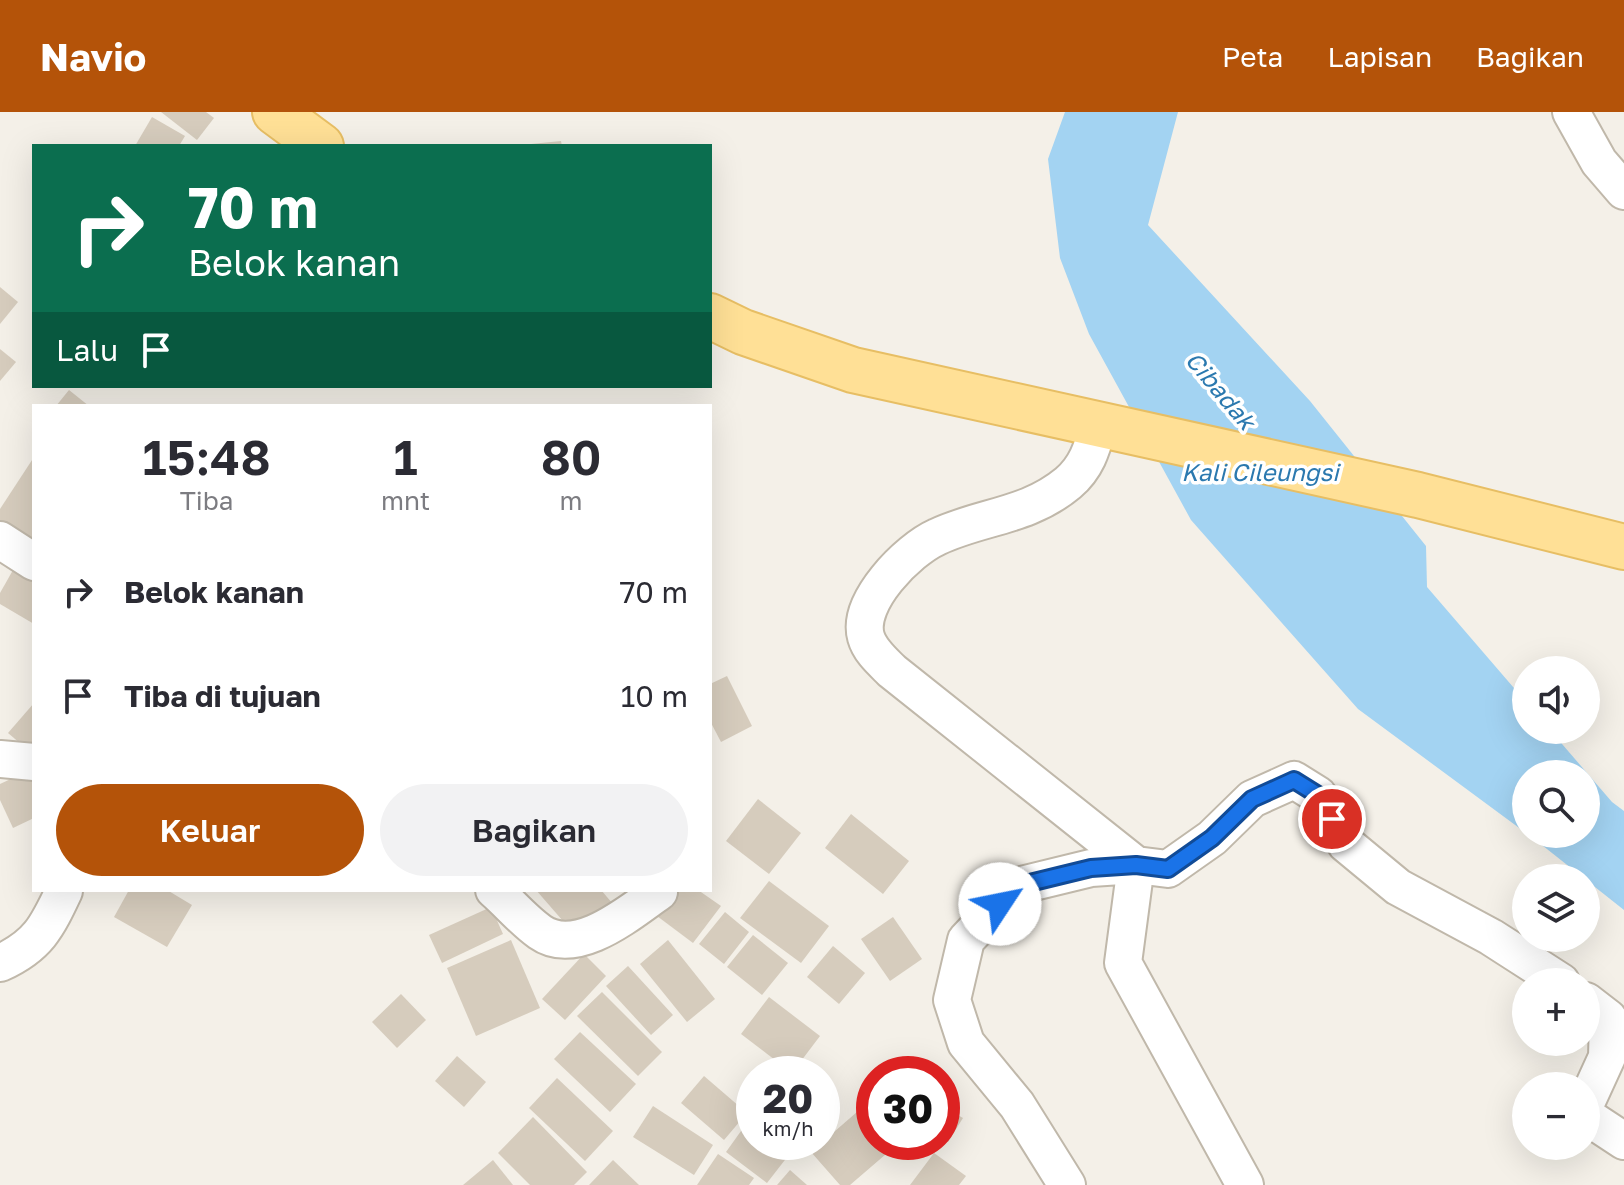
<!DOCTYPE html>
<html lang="id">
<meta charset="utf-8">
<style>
:root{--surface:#fff;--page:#f2f2f3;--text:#2b2b33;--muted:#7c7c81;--accent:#b45309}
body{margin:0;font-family:"Golos Text",sans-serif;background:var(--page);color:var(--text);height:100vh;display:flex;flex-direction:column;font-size:30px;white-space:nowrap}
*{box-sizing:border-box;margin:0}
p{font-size:26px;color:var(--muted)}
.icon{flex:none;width:44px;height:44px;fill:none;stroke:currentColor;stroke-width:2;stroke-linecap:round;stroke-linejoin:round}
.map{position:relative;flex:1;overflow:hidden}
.details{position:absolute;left:32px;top:292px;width:680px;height:488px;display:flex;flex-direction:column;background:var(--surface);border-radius:0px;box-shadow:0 8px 32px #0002}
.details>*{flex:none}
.hud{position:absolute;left:32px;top:32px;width:680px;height:244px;border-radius:0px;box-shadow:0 8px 32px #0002;background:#0b6e4f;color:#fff;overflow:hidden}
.controls{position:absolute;left:1512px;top:544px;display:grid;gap:16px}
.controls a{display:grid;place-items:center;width:88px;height:88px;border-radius:50%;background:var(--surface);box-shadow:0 8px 32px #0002;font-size:40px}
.speed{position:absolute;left:736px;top:944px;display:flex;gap:16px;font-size:40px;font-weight:700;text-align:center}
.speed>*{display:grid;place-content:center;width:104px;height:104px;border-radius:50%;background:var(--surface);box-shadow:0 8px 32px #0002;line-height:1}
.speed small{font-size:20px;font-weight:400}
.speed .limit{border:12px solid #d22;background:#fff;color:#111}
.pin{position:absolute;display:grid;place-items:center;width:68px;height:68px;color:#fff;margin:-34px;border:4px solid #fff;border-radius:50%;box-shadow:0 2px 8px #0007}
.me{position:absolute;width:88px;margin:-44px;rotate:56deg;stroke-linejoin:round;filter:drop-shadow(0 0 6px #0008)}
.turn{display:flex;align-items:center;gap:28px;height:168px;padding:0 24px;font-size:36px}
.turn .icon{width:104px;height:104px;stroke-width:2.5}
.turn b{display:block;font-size:56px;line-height:68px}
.then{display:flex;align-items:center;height:76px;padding:0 24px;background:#0003;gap:16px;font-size:30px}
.eta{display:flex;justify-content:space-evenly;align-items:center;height:136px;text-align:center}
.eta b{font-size:48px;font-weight:600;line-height:56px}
.action{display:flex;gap:16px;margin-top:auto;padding:16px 24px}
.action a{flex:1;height:92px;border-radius:48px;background:var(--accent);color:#fff;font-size:32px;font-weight:600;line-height:92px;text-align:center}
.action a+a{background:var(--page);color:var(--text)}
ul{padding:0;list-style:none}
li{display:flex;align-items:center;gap:24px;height:104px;padding:0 24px}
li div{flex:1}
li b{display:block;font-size:30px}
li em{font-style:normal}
header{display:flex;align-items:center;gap:48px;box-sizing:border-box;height:112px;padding:0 40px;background:var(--accent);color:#fff}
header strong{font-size:38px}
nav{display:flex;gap:44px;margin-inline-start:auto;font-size:28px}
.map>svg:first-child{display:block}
.water{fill:#a3d3f2}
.building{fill:#d6ccbd}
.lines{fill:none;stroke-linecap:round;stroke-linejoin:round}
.minor-casing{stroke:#c0b8aa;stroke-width:40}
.major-casing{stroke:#e7be64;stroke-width:48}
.minor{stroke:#fff;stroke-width:36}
.major{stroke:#ffe096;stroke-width:44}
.route-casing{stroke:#114b97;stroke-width:20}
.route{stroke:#1a73e8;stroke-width:14}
.labels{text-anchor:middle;stroke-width:7;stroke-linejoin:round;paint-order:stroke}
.water-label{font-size:24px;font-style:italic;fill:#2b79af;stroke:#fff}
</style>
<header>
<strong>Navio</strong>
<nav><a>Peta</a><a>Lapisan</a><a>Bagikan</a></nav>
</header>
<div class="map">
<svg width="1624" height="1073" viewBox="0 0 1624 1073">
<rect width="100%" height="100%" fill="#f4f0e8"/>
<path class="water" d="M 1065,0 L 1178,0 L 1148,113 L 1310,289 L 1426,434 L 1427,475 L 1526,590 L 1526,618 L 1550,618 L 1612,690 L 1624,699 L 1624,798 L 1528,722 L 1586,722 L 1586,662 L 1526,662 L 1526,721 L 1358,597 L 1191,408 L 1089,222 L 1060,146 L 1048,47 Z"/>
<g class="building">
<path d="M 161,0 L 206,0 L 214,6 L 197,28 Z"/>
<path d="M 152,5 L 185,24 L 179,34 L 135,34 Z"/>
<path d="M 561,29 L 562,34 L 531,34 L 531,32 Z"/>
<path d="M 0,175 L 18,190 L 0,212 Z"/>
<path d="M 0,237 L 16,250 L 0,269 Z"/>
<path d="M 69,278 L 89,294 L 56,294 Z"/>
<path d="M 34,345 L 34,440 L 0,417 L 0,397 Z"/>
<path d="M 17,451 L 34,461 L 34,512 L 0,492 L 0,481 Z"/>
<path d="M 727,564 L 752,614 L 721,630 L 710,609 L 710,572 Z"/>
<path d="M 34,591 L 34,643 L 8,621 Z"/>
<path d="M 34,656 L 34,706 L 13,716 L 0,688 L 0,672 Z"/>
<path d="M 758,687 L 801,721 L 769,762 L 726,729 Z"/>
<path d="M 851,702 L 909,749 L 883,782 L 825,736 Z"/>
<path d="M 769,769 L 829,814 L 801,851 L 740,806 Z"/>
<path d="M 129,778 L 167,778 L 192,793 L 167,835 L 114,805 Z"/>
<path d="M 536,778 L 601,778 L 613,792 L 576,824 Z"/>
<path d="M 670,778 L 698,778 L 721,794 L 693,831 L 653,801 Z"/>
<path d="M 491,795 L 503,822 L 442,851 L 429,823 Z"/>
<path d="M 725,800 L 749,820 L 724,852 L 699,832 Z"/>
<path d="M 893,805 L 922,847 L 890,869 L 861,827 Z"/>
<path d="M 753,823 L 788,851 L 762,883 L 727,855 Z"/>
<path d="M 511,828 L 540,896 L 476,924 L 447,856 Z"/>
<path d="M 668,828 L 715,887 L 687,910 L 640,852 Z"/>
<path d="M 833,834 L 865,861 L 839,892 L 807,865 Z"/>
<path d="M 584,842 L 606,864 L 565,908 L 542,887 Z"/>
<path d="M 628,854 L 673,903 L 651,923 L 606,874 Z"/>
<path d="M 602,880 L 662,940 L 638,964 L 577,904 Z"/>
<path d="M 401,882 L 426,908 L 397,936 L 372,910 Z"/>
<path d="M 769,885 L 820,924 L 792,961 L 741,922 Z"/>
<path d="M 580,920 L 636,972 L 610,1000 L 554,947 Z"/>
<path d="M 457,944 L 486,970 L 464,995 L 435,969 Z"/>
<path d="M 704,964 L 747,1001 L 724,1028 L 681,991 Z"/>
<path d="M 557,966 L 613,1019 L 585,1049 L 529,996 Z"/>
<path d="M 865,993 L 874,1003 L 874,1030 L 900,1030 L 850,1073 L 840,1073 L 811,1040 Z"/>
<path d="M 653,994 L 713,1033 L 694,1063 L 633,1025 Z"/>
<path d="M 942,994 L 963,1006 L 948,1030 L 942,1026 Z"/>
<path d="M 533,1005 L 587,1060 L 574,1073 L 530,1073 L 498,1041 Z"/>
<path d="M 746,1012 L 754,1018 L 754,1030 L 770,1030 L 788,1044 L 767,1071 L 726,1040 Z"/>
<path d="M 934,1041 L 966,1064 L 959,1073 L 910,1073 Z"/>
<path d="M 718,1042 L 754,1066 L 749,1073 L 697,1073 Z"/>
<path d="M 493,1048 L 513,1073 L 463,1073 Z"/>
<path d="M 613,1048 L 639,1073 L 589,1073 Z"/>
<path d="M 790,1058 L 807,1073 L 777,1073 Z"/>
</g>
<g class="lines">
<g class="minor-casing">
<g id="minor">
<path d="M 1571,0 L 1599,50 L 1624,79"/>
<path d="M 1099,312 C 1092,336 1087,355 1068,371 C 1027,405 981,404 937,425 C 908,438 856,490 866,525 C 870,539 882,549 892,559 L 1136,753 L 1168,757 L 1212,726 L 1252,687 L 1294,668 L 1318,683 L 1346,732 L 1398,775 L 1491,825 L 1561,870"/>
<path d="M 0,428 L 34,450"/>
<path d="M 0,647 L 34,650"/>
<path d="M 494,778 C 509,791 524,809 540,820 C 577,846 630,800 659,780"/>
<path d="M 0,851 C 38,834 47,815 64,779"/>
<path d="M 1586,889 L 1608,906 L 1607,945 L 1586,991"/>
<path d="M 1586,1004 L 1624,1029"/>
<path d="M 1067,1073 L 1017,993 L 966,931 L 952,888 L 966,828 L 1017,774 L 1091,756 L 1136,753 L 1123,851 L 1245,1073"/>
</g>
</g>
<g class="major-casing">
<g id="major">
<path d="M 275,0 L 321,34"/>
<path d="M 710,204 L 743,220 L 853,258 L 1418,383 L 1624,435"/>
</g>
</g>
<use href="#minor" class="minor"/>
<use href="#major" class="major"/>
</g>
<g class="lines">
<g class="route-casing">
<path id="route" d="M 1000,792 L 1017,774 L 1091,756 L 1136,753 L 1168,757 L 1212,726 L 1252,687 L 1294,668 L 1318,683 L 1332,707"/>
</g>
<use href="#route" class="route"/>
</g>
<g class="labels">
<g class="water-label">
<text transform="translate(1220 279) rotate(50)" y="8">Cibadak</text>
<text x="1260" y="369">Kali Cileungsi</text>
</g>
</g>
</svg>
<div class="controls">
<a><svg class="icon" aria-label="sound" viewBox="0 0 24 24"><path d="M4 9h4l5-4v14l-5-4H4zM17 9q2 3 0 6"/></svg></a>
<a><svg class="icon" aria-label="search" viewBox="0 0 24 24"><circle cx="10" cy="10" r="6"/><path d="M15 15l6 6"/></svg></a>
<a><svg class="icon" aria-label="layers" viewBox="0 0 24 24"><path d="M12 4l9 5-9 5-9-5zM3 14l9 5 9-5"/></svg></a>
<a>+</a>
<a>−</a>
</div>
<div class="speed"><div>20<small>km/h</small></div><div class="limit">30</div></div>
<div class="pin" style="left:1332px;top:707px;background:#d93025"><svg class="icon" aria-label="arrive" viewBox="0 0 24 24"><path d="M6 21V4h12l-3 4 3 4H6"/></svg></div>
<svg class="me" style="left:1000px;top:792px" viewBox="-20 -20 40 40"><circle r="19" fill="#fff"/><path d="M0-13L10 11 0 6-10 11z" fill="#1a73e8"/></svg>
<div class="hud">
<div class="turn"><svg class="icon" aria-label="right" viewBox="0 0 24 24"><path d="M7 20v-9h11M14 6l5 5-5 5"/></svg><div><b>70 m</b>Belok kanan</div></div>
<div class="then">Lalu<svg class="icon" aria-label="arrive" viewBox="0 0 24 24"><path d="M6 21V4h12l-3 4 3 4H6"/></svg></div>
</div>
<section class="details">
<div class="eta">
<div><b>15:48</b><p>Tiba</p></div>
<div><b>1</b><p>mnt</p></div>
<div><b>80</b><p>m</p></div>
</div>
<ul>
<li><svg class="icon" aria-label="right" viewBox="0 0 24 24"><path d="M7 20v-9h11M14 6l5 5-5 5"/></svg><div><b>Belok kanan</b></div><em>70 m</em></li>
<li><svg class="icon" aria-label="arrive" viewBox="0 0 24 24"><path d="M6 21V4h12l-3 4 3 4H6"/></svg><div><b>Tiba di tujuan</b></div><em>10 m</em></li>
</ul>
<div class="action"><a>Keluar</a><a>Bagikan</a></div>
</section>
</div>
